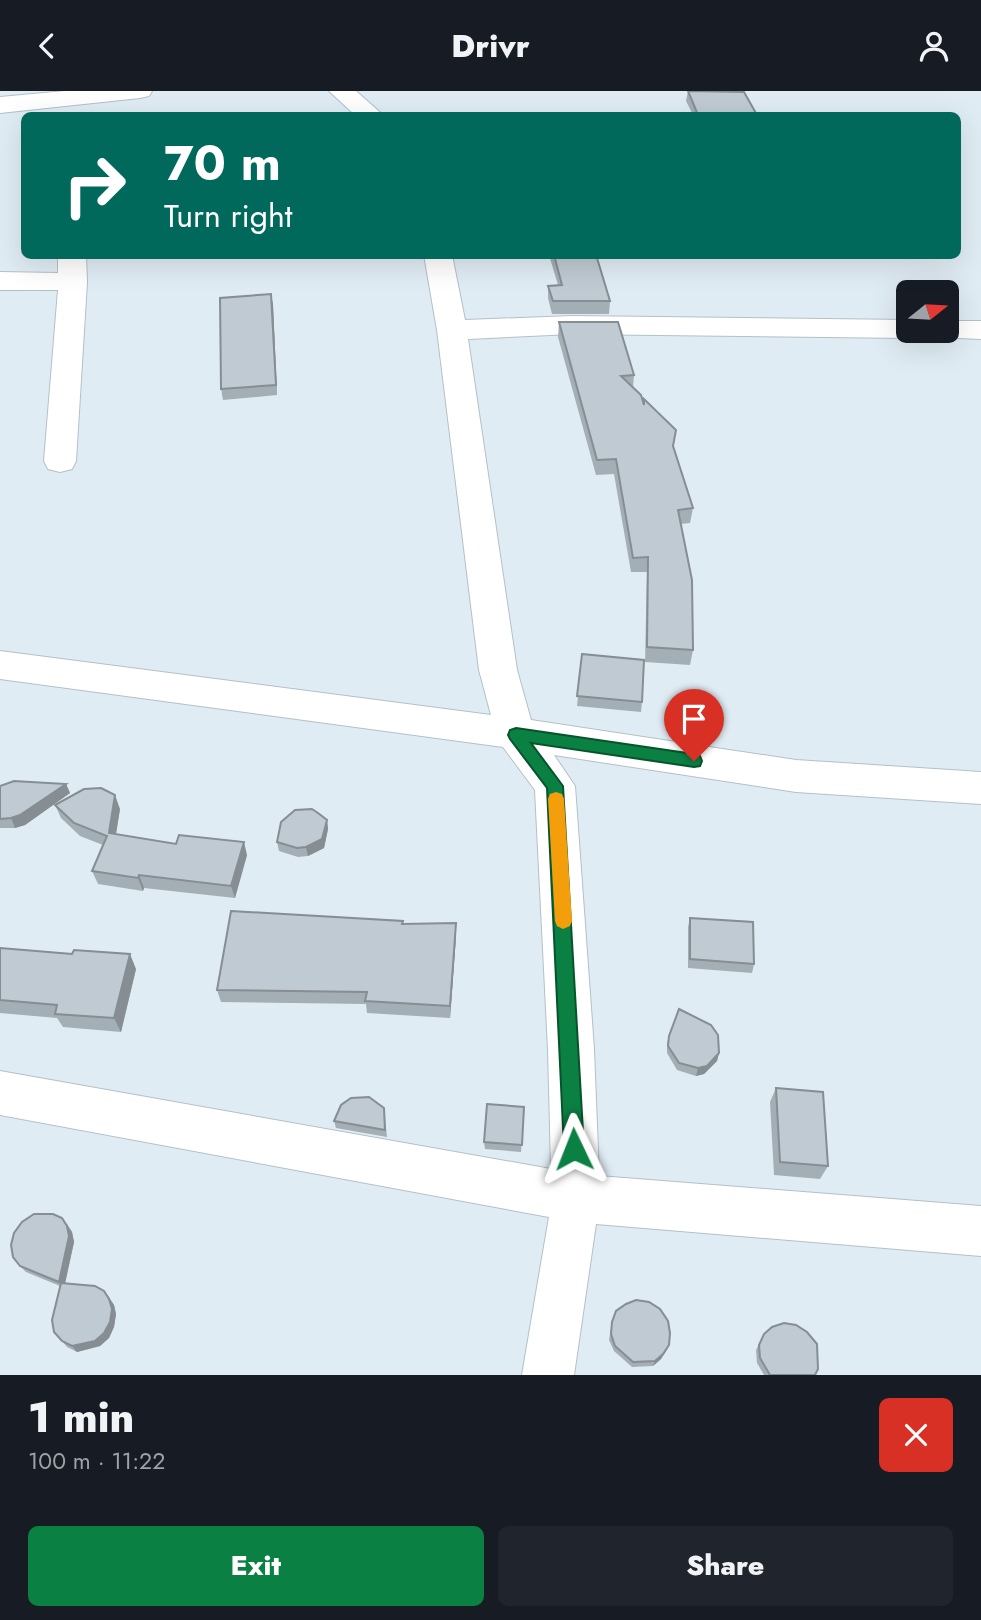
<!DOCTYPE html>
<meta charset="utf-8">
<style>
:root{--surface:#171b24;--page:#20242c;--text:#f1f3f6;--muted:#9ea1a6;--accent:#0b8043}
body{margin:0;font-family:Jost,sans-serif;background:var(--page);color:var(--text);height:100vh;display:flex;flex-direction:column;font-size:26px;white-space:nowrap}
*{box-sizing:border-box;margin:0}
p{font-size:23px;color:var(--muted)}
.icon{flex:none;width:38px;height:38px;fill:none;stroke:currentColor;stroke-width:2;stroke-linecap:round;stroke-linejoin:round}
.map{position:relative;height:1284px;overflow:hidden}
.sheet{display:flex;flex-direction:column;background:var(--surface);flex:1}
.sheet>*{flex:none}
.hud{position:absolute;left:21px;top:21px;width:940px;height:147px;border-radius:10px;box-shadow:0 7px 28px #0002;background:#00695c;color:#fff;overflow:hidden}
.needle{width:46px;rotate:72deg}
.tools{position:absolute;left:896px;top:189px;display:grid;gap:14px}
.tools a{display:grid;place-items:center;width:63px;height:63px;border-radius:10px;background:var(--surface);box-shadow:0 7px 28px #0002;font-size:35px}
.pin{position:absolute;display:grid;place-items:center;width:60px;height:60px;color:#fff;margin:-72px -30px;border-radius:50% 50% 50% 0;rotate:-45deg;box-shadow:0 0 7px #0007}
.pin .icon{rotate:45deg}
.me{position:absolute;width:77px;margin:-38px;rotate:358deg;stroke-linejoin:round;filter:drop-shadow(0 0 5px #0008)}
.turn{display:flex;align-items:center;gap:24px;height:147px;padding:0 28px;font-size:32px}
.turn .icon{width:91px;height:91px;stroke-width:2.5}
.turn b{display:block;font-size:49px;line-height:60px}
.round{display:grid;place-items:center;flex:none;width:74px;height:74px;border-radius:10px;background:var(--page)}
.overview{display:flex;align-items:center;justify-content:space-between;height:119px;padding:0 28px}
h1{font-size:42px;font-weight:800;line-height:52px}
.button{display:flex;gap:14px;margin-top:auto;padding:14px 28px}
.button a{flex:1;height:80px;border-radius:10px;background:var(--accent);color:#fff;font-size:28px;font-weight:800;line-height:80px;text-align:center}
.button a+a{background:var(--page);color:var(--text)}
header{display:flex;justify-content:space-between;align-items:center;height:91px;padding:0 28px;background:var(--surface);font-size:32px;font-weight:800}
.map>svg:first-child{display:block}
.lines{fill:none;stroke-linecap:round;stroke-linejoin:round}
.minor-casing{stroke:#b4c0c7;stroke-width:2}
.minor{fill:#fff;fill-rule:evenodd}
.wall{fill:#a4aeb5}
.shaded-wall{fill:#868d93}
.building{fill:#bfcad2;stroke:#868d93;stroke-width:2}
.route{fill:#0b8043;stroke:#07532c;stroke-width:2}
.slow{fill:#f59e0b}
</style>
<header><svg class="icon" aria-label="back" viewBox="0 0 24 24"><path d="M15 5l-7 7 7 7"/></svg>Drivr<svg class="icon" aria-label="person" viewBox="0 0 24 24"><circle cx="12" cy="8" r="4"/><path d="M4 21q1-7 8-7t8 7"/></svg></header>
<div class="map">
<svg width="981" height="1284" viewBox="0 0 981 1284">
<rect width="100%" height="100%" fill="#e0ecf4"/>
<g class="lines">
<g class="minor-casing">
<g id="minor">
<path d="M 65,0 L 152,0 L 149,5 L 140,7 L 0,22 L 0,6 Z"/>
<path d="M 329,0 L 356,0 L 383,24 L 355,24 Z"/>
<path d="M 58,164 L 86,164 L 87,191 L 76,370 L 72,378 L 60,381 L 48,378 L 44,370 L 58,199 L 0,199 L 0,181 L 58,182 Z"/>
<path d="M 424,164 L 452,164 L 465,229 L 572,225 L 908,229 L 908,240 L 922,240 L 919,245 L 908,247 L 572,243 L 468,248 L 517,579 L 531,629 L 796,669 L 981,681 L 981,713 L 796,701 L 554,664 L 575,695 L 594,958 L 599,1085 L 981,1115 L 981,1165 L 596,1133 L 574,1284 L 522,1284 L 549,1126 L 0,1024 L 0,980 L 551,1078 L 548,958 L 535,699 L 503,656 L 0,588 L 0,560 L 491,624 L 479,579 L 437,239 Z"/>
<path d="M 947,230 L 981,230 L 981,248 L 936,246 L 933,240 L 947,240 Z"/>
</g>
</g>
<use href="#minor" class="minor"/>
</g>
<g class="wall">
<path d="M 688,0 L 757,24 L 693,24 L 686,10 Z"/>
<path d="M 549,164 L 591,164 L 610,210 L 609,223 L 552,223 L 548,207 L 548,195 L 558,194 Z"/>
<path d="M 271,203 L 273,214 L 277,304 L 223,309 L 221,298 Z"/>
<path d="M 559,231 L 634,284 L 633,297 L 644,314 L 674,356 L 693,417 L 690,432 L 681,433 L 693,559 L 690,574 L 645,571 L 647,481 L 631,481 L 614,383 L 596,384 L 558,246 Z"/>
<path d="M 582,563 L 642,611 L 641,621 L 577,615 Z"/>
<path d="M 66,693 L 70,702 L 25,734 L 15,737 L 0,737 L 0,695 Z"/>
<path d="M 55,714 L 120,718 L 116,743 L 247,764 L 235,807 L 144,797 L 143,800 L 98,793 L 92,780 L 103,754 L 80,745 L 61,727 Z"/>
<path d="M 327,729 L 328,738 L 324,757 L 308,765 L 298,766 L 279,760 L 277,751 Z"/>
<path d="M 690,827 L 754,873 L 752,882 L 688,877 L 688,836 Z"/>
<path d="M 456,832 L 456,845 L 450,927 L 367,922 L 366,913 L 221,911 L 217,899 L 403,833 Z"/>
<path d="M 0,857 L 136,878 L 121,941 L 63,936 L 57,927 L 0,922 Z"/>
<path d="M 669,945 L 719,962 L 717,970 L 704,983 L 696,985 L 677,979 L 667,962 L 667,953 Z"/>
<path d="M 776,997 L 828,1075 L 820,1088 L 774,1084 L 770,1011 Z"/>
<path d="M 524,1016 L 521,1061 L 485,1058 L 484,1051 Z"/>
<path d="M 384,1017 L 387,1046 L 336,1037 L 334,1030 Z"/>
<path d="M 67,1133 L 72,1141 L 74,1151 L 65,1193 L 109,1206 L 114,1214 L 116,1223 L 114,1236 L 109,1247 L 100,1255 L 77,1261 L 67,1256 L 62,1250 L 60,1195 L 26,1181 L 20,1175 Z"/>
<path d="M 612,1231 L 667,1259 L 661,1268 L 653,1275 L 632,1276 L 614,1260 L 609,1249 Z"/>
<path d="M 764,1243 L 815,1284 L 764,1284 L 757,1272 L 756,1259 Z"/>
</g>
<g class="shaded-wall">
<path d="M 271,203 L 273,214 L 277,304 L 276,294 Z"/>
<path d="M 66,693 L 70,702 L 25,734 L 15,737 L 11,727 Z"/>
<path d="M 115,704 L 120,718 L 114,755 L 109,742 Z"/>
<path d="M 327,729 L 328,738 L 324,757 L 308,765 L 306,756 Z"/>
<path d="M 244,751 L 247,764 L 235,807 L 231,795 Z"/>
<path d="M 139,784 L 144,797 L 143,800 L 138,787 Z"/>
<path d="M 456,832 L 456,845 L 450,927 L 450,915 Z"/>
<path d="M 130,863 L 136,878 L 121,941 L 114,927 Z"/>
<path d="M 719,962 L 717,970 L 704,983 L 696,985 L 698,977 Z"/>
<path d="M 62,1127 L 72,1141 L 74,1151 L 64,1197 L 59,1191 Z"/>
<path d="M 104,1200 L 114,1214 L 116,1223 L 114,1236 L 109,1247 L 100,1255 L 77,1261 L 72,1255 Z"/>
<path d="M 669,1254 L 661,1268 L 653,1275 L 655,1270 Z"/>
</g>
<g class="building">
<path d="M 688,0 L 744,1 L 757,24 L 698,24 Z"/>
<path d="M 554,164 L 591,164 L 591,167 L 597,167 L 610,210 L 553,210 L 548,195 L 562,194 Z"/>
<path d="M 271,203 L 276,294 L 221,298 L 220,207 Z"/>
<path d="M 559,231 L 618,231 L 634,284 L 621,285 L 641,304 L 644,314 L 644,308 L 676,339 L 673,355 L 693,417 L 678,419 L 692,489 L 693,559 L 647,556 L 648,466 L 633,467 L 616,368 L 597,369 Z"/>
<path d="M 582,563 L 644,569 L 642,611 L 577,605 Z"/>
<path d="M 14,690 L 66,693 L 20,724 L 11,727 L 0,728 L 0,695 Z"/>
<path d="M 101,697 L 115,704 L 109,742 L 176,753 L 179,744 L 244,751 L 231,795 L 139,784 L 138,787 L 92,780 L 107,745 L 74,732 L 55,714 L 84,698 Z"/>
<path d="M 312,718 L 318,722 L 327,729 L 322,748 L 306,756 L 297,757 L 277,751 L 281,731 L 295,719 Z"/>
<path d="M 231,820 L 403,830 L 402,833 L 456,832 L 450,915 L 365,910 L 367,901 L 217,899 Z"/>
<path d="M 690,827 L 753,831 L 754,873 L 690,868 Z"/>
<path d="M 0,857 L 72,863 L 74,859 L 130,863 L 114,927 L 55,923 L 57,914 L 0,909 Z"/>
<path d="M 679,918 L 711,934 L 718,944 L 719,962 L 707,975 L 698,977 L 679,972 L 668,955 L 669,945 Z"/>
<path d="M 776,997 L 823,1001 L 828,1075 L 780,1071 Z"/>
<path d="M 369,1006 L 384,1017 L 385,1039 L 334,1030 L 341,1014 L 351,1007 Z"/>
<path d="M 487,1013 L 524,1016 L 522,1054 L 484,1051 Z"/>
<path d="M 34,1123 L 53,1123 L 62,1127 L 67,1135 L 69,1145 L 59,1191 L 20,1175 L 13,1166 L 11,1154 L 14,1142 L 22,1131 Z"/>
<path d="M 61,1192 L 95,1195 L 104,1200 L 109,1208 L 112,1218 L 110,1231 L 104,1242 L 95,1250 L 72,1255 L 62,1250 L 54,1241 L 52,1229 Z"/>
<path d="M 636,1209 L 649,1211 L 660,1218 L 668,1230 L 670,1242 L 669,1254 L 663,1263 L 655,1270 L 633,1271 L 615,1255 L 611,1243 L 612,1231 L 616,1220 L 626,1213 Z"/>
<path d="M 784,1232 L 796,1234 L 807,1241 L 817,1253 L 818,1278 L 815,1284 L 770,1284 L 760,1267 L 759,1254 L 764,1243 L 772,1236 Z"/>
</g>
<path class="route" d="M 516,637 L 694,663 L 700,665 L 702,670 L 700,675 L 694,676 L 531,652 L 563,695 L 584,1058 L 581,1064 L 574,1067 L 567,1064 L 564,1058 L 547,697 L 510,648 L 508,644 L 510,639 Z"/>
<path class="slow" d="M 556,701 L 562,703 L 564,708 L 572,830 L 570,835 L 563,838 L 557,835 L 555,830 L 548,708 L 550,703 Z"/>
</svg>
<div class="tools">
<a><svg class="needle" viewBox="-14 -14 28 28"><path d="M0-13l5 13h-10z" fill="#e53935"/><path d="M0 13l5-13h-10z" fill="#9ea1a6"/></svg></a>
</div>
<div class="pin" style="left:694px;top:670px;background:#d93025"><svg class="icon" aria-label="arrive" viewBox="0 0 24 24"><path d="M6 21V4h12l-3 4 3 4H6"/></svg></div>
<svg class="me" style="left:574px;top:1058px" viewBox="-20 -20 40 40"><path d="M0-17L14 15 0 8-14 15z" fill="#0b8043" stroke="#fff" stroke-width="4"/></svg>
<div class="hud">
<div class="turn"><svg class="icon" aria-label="right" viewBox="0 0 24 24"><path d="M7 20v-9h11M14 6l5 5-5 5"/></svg><div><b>70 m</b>Turn right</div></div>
</div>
</div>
<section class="sheet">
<div class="overview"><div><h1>1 min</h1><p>100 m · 11:22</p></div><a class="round" style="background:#d93025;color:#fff"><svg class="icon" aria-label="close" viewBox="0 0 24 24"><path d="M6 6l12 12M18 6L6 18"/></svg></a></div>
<div class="button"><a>Exit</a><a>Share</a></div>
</section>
